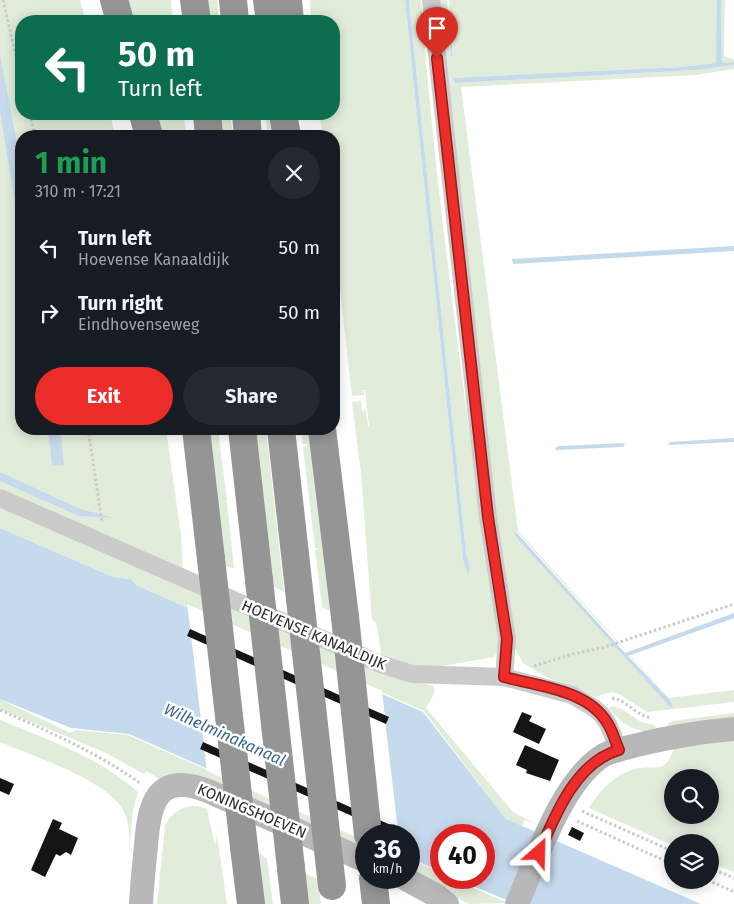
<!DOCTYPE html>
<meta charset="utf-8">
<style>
:root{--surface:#171b24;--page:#242831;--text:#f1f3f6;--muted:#9ea1a6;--accent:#ec2d29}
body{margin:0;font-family:"Fira Sans",sans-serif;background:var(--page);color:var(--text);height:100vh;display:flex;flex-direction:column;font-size:19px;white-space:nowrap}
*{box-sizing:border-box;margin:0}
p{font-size:16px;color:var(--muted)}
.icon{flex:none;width:28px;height:28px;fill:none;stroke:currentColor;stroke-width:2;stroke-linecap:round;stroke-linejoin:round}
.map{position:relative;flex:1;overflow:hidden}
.sheet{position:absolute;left:15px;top:130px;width:325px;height:305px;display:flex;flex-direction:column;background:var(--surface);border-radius:20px;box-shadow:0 2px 12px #0003}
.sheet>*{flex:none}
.banner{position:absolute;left:15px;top:15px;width:325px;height:105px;border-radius:20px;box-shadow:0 2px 12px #0003;background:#0b6e4f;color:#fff;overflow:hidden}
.buttons{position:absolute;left:664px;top:769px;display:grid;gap:10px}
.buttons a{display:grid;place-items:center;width:55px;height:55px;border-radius:50%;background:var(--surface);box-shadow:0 2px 12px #0003;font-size:25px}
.speed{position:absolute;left:355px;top:824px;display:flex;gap:10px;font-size:25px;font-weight:700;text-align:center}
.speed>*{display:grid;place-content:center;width:65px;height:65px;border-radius:50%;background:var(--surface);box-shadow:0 2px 12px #0003;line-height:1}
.speed small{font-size:12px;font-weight:400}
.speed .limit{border:8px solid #d22;background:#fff;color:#111}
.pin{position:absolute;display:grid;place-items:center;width:42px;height:42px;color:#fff;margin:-51px -21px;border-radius:50% 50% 50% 0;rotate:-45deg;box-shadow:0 0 5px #0007}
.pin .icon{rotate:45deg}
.me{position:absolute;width:55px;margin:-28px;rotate:25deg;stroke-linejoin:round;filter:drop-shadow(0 0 4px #0008)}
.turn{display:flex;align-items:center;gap:18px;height:105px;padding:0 20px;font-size:22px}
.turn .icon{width:65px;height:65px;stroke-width:2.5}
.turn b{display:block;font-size:35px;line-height:42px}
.round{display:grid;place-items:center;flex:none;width:52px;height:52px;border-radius:26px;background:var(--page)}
.overview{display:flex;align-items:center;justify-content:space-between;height:85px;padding:0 20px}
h1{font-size:30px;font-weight:700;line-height:38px;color:#1e9e55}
.action{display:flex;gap:10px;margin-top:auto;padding:10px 20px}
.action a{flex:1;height:58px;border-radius:30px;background:var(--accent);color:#fff;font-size:20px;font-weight:700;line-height:58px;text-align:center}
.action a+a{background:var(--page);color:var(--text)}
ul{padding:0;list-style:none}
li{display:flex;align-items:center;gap:15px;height:65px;padding:0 20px}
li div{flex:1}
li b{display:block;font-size:19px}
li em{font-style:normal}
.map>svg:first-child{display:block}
.green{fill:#e2ecdb;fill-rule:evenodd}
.water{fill:#c6daed;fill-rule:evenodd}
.pier{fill:#fff}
.building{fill:#151515}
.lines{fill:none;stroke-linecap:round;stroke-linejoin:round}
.path{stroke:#cbcbcb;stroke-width:3;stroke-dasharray:2.5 2.5;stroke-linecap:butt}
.street{stroke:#cbcbcb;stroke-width:18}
.secondary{stroke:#b8b8b8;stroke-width:24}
.highway{stroke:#959595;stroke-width:28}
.highway-bridge{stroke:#959595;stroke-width:28}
.route-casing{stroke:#991d1b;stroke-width:12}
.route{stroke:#ec2d29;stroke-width:9}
.labels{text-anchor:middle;stroke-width:5;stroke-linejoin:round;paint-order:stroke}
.street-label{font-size:15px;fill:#2e2e2e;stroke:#fff}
.water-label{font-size:16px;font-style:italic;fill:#396893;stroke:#fff}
</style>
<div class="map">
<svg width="734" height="904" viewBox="0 0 734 904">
<rect width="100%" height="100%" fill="#fff"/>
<g class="green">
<path d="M 0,0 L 80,0 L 86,21 L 21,21 L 21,114 L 110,114 L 115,136 L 21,136 L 21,429 L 166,429 L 181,535 L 183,571 L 382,657 L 376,622 L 372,620 L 361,473 L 352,402 L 361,401 L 362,411 L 366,410 L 368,426 L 362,427 L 369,426 L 365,390 L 358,391 L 364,391 L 364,395 L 352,396 L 334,236 L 334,136 L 322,136 L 320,114 L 334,114 L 334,21 L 311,21 L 310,0 L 405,0 L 463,560 L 468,573 L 409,0 L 421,0 C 434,177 459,353 482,528 C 485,552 509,642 494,657 L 442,666 L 417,666 L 384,659 L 0,492 Z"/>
<path d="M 128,0 L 171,0 L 173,21 L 134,21 Z"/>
<path d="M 204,0 L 217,0 L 219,21 L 206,21 Z"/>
<path d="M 431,0 L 447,0 L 451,56 L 453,55 L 449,0 L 717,0 L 717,63 L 681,67 L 454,78 L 455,83 L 696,70 L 734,65 L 734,69 L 696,75 L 461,87 L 518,531 L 669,698 L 734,690 L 734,702 L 647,712 L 619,694 L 612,692 L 595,697 L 548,678 L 523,663 L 515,648 L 501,577 ZM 517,532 L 673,703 L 664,700 L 521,543 L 514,534 Z"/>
<path d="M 721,0 L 725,0 L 724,56 L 734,60 L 734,62 L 722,63 Z"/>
<path d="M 157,114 L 184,114 L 186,136 L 162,136 Z"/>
<path d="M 217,114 L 230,114 L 233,136 L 220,136 Z"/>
<path d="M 265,114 L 274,114 L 276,136 L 268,136 Z"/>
<path d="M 209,429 L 218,429 L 227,501 L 223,502 L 227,502 L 234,568 L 224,566 Z"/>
<path d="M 253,429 L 266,429 L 284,592 L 273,586 Z"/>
<path d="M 301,429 L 310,429 L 331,612 L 322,607 L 315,550 L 318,548 L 315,548 L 303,447 L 307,446 L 307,444 L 303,444 Z"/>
<path d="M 0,504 L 179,586 L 378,673 L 434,686 L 434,694 L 426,708 L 513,812 L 542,827 L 525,820 L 522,826 L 506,819 L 424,711 L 136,585 L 131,579 L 113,577 L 0,528 Z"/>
<path d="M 0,699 L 70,733 L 76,730 L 128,735 L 366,840 L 366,853 L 195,775 L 175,774 L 160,780 L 147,771 L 144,774 L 104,752 L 0,709 Z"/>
<path d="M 612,706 L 622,709 L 641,722 L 655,725 L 657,730 C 636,735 621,723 609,708 Z"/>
<path d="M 734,713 L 734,720 L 669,729 L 668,724 L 672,721 Z"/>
<path d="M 0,720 C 49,740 98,757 138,792 L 133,810 L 129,855 C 130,839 130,824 123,810 C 106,779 32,756 0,742 Z"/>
<path d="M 734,741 L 734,872 L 710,862 L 710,842 L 672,842 L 672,845 L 589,808 C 599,791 615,774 635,769 C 656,764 665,776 674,748 ZM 672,778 L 710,778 L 710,815 L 672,815 Z"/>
<path d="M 197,806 L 211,810 L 207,810 L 215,845 L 217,835 L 227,904 L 157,904 L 165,825 C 172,812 182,806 197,806 Z"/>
<path d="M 259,853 L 267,859 L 273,904 L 264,904 Z"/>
<path d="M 409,859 L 441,873 L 441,878 L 450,878 L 508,903 L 469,904 L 409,872 Z"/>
<path d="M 304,873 L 318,879 L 321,904 L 307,904 Z"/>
</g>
<g class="water">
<path d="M 405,0 L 409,0 L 466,553 L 470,571 L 468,574 L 463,560 Z"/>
<path d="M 447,0 L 453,56 L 451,56 Z"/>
<path d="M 717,0 L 721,0 L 722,63 L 734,62 L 734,65 L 696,70 L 455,83 L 453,78 L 681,67 L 716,63 Z"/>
<path d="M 0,55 L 21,163 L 21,239 L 0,111 Z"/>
<path d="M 734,246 L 734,251 L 513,264 L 512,259 Z"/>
<path d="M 48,429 L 60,429 L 64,465 L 52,466 Z"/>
<path d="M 734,438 L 734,442 L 668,445 L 670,442 Z"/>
<path d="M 625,443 L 623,447 L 555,450 L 556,447 L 560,446 Z"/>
<path d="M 0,472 L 80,509 L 114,518 L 79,516 L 0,481 Z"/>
<path d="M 0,528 L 113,577 L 131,579 L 136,585 L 423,712 L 506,819 L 701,904 L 526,904 L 509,901 L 454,878 L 484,878 L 484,835 L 441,835 L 441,872 L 409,857 L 409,835 L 400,835 L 402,830 L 203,742 L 200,749 L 395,835 L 366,835 L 366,839 L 129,734 L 71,728 L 0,699 ZM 190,629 L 389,717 L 386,723 L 187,636 Z"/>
<path d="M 516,532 L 625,653 L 734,613 L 734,618 L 628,656 L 671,701 L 673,707 L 671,708 L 521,543 L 514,534 Z"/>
</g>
<g class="pier">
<path d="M 187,604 L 382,691 L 385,718 L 191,633 Z"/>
<path d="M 191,635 L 385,720 L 398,831 L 204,746 Z"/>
<path d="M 204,748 L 397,835 L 366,835 L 365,841 L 207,771 Z"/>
</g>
<g class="building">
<path d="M 190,629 L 389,717 L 386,724 L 187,636 Z"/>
<path d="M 522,712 L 532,716 L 529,721 L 546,729 L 539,744 L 513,732 Z"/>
<path d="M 203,742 L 402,830 L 400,835 L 395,835 L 200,749 Z"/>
<path d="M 525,745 L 559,760 L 550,781 L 526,773 L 527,770 L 516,765 Z"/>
<path d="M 0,778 L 14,784 L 9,795 L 0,791 Z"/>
<path d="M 53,819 L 62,823 L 59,829 L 78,838 L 71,855 L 66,852 L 60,856 L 56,854 L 45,877 L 31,870 Z"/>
<path d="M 572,827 L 584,833 L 580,841 L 568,835 Z"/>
</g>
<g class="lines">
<g class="path">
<path d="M 3,0 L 21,78"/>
<path d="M 30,114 L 35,136"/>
<path d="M 88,429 L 102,522"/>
<path d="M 534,666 L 573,654 L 605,647 L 734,604"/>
<path d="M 612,698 C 627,700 636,716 652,718"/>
<path d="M 0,710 C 52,733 94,751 140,783"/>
<path d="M 582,811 L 672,851"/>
<path d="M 577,821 L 672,864"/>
<path d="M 710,868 L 734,878"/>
<path d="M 708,880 L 734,892"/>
</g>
<g class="street">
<path d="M 431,0 L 488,517 L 507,639 L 504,677"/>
<path d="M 0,498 L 380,664 L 412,674 L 504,677 L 572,695 L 594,708 L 602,715 L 608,724 L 619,750"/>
</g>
<g class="secondary">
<path d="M 404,878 L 437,896 L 447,904"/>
<path d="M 141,904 C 142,885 144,865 146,846 C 149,803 157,771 208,791 L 366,861"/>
<path d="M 517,904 C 536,861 562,780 604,755 C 614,750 626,748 637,745 C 669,737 701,732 734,729"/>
</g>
<g class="highway">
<path d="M 114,0 L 120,21"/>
<path d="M 194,0 L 197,21"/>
<path d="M 233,0 L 235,21"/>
<path d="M 267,0 L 270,21"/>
<path d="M 288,0 L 290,21"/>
<path d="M 143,114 L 149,136"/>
<path d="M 207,114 L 209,136"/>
<path d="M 246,114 L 248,136"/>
<path d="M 283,114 L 287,136"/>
<path d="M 196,429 L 211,559"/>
<path d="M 242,429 L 259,580"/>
<path d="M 281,429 L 300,599"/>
<path d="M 322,429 L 345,617"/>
<path d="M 244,847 L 251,904"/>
<path d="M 291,868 L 295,904"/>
<path d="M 373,878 L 376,904"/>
</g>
<g class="highway-bridge">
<path d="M 211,559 L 244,847"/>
<path d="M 259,580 L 291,868"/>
<path d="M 300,599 L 332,886"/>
<path d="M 345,617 L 368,835"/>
</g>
</g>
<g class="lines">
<g class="route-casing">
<path id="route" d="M 437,58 L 488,517 L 507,639 L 504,677 C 538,686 589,690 608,724 C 613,732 615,741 619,750 C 576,762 555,815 539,853"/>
</g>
<use href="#route" class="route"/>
</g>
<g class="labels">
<g class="street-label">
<text transform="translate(314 635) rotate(23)" y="5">HOEVENSE KANAALDIJK</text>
<text transform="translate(252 811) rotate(23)" y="5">KONINGSHOEVEN</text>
</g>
<g class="water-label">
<text transform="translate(225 734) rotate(24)" y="6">Wilhelminakanaal</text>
</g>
</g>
</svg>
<div class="buttons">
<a><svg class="icon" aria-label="search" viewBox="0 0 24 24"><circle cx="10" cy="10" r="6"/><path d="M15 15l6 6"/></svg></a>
<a><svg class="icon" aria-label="layers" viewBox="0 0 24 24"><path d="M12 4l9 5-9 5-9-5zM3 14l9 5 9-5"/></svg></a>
</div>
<div class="speed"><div>36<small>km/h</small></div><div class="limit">40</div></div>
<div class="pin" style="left:437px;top:58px;background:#d93025"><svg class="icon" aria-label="arrive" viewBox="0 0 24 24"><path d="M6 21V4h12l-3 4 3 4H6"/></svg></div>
<svg class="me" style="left:539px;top:853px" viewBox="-20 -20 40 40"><path d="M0-17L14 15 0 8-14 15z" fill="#ec2d29" stroke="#fff" stroke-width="4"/></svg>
<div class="banner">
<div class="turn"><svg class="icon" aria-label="left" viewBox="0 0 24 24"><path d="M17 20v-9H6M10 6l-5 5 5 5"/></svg><div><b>50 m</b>Turn left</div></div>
</div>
<section class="sheet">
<div class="overview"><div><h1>1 min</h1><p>310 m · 17:21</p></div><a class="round"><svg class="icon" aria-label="close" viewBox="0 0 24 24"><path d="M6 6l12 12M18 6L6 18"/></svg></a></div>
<ul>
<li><svg class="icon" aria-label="left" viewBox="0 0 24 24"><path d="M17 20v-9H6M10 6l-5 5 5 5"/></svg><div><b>Turn left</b><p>Hoevense Kanaaldijk</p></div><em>50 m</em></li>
<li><svg class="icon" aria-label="right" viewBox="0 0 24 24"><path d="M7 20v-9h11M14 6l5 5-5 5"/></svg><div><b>Turn right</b><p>Eindhovenseweg</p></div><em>50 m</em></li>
</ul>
<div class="action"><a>Exit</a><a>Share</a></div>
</section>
</div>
